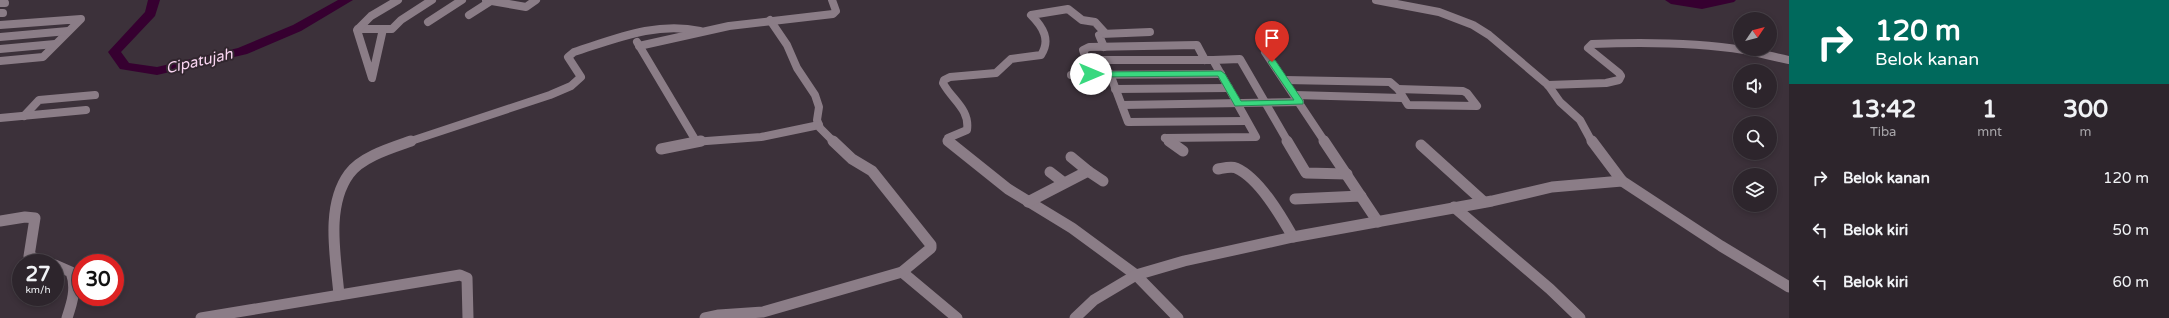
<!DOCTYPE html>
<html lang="id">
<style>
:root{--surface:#2d252c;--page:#393138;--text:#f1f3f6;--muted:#a7a5a9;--line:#484248}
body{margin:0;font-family:"Varela Round",sans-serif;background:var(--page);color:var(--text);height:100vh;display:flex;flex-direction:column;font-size:15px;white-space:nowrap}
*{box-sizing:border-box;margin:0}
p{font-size:13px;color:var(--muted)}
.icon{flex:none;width:22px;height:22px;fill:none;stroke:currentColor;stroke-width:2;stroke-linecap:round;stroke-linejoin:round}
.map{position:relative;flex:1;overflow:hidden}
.details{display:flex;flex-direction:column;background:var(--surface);width:380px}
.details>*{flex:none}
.banner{background:#00695c;color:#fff;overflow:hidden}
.needle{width:26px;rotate:55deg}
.controls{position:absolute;left:1733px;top:12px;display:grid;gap:8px}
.controls a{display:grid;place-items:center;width:44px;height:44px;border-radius:50%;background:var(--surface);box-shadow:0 2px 6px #0003,0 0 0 1px var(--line);font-size:20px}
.speed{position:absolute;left:12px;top:254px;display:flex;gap:8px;font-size:20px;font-weight:700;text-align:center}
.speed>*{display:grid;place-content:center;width:52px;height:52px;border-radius:50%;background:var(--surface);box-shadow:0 2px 6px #0003,0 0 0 1px var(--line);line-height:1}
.speed small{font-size:10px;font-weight:400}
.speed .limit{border:6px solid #d22;background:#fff;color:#111}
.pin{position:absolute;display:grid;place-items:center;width:34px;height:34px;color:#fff;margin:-41px -17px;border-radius:50% 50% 50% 0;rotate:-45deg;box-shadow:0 0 4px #0007}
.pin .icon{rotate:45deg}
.me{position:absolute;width:44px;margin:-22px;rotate:90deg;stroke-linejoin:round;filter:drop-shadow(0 0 3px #0008)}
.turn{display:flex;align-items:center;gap:14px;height:84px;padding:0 20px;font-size:18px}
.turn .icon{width:52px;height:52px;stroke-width:2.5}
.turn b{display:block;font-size:28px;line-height:34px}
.eta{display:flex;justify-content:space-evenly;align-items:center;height:68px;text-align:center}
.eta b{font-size:24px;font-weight:800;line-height:28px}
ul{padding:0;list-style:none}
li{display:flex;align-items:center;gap:12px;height:52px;padding:0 20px}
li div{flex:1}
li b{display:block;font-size:15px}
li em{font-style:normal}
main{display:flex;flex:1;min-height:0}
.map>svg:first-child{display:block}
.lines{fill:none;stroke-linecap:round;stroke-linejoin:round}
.river{fill:#360030;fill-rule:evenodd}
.minor-far1{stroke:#8b7d87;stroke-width:8}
.minor{stroke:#8b7d87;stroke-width:11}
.route{fill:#39d87f;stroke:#258c53}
.labels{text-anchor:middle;stroke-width:4;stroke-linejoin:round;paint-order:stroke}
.water-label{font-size:15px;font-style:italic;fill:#f9d5f1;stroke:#32272f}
</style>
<main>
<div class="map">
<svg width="1789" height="318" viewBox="0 0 1789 318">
<rect width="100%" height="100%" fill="#3c313a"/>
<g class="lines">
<g class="river">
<path d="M 148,0 L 160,0 L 155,16 L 121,52 L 129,63 L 157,67 L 238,48 L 293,25 L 338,0 L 353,0 L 301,31 L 247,54 L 157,75 L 120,69 L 108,52 L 145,12 Z"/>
<path d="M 1665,0 L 1736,0 L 1734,2 L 1702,9 L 1671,4 Z"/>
</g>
<g class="minor-far1">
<path d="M 486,0 L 526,7 L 536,0"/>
<path d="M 1376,0 L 1439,12 L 1473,25 L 1489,35 L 1548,85 L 1560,102 L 1580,120 L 1592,142"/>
<path d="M 0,3 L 5,3"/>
<path d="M 0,13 L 3,13"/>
<path d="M 469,15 L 491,1"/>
<path d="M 770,20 L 787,45 L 797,68 L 815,95 L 819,107 L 817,120 L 820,128 L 834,142"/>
<path d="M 428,22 L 462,0"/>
<path d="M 0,25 L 81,19 L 43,57 L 0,61"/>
<path d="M 358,29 L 392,29 L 401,20 L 432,0"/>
<path d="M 383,29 L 372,78 L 357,30 L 371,16 L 398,0"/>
<path d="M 0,37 L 68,31"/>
<path d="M 637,42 L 696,141"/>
<path d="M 639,46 L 729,26 L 833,14 L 836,11 L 832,0"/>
<path d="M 1104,47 L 1099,35 L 1101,34 L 1150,32"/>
<path d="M 0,49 L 55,44"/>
<path d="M 1265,52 L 1325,142"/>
<path d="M 1086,60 L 1213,60 L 1256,137 L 1165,138"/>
<path d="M 1213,60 L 1240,59 L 1288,142"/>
<path d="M 1091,74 L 1083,50 L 1089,47 L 1197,45 L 1205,60"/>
<path d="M 1110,74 L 1128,122 L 1246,121"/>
<path d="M 1071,75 L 1221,74"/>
<path d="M 1285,80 L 1390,82 L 1398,89"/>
<path d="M 1548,85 L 1606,83 L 1619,80 L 1621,76 L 1619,73 L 1588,48 L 1592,44 C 1642,42 1694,42 1744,50 C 1759,53 1774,57 1789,60"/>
<path d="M 1115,89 L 1229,88"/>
<path d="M 1398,89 L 1463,91 L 1467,93 L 1477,106 L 1408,105 Z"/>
<path d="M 1295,95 L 1402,98"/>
<path d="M 1122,105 L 1300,102"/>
<path d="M 24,116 L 39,100 L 95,95"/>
<path d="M 0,118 L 86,110"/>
<path d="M 1165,138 L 1170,142"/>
<path d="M 408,142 L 550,95 L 571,86 L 581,77 L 568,57 L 574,52 C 615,39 657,21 700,31"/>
<path d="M 693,142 L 761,137 L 819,125"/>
<path d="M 949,142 L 948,138 L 967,130 C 970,109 952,100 943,83 L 944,80 L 950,77 L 996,73 L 1011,59 L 1041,55 C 1051,40 1043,27 1031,15 L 1068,9 L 1082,20 L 1095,22 L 1105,33"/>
</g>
<g class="minor">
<path d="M 948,141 L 1008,189 L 1072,228 L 1136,275 L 1178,318"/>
<path d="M 1169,141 L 1183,151"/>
<path d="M 1287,141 L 1306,173 L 1347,174"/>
<path d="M 1324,141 L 1378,222"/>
<path d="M 1592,141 L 1622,181 L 1721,246 L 1789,287"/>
<path d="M 1421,145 L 1484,202"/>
<path d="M 661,149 L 701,141"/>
<path d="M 1218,169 C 1224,168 1231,166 1236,168 C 1259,178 1281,216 1293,237"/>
<path d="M 1088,171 L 1103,181"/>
<path d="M 1050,172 L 1063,182"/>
<path d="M 1295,199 L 1361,196"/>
<path d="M 1028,202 L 1088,171 L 1071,157"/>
<path d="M 1454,207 L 1550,289 L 1580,318"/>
<path d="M 0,221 L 25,217 L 35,218 L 29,256 L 47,263"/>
<path d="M 55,265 L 71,272 C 77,288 72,303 67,318"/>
<path d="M 902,272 L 957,318"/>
<path d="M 339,295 C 336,258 325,207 349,174 C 361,157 391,148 411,141"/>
<path d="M 201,318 L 460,275 L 467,278 L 468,318"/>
<path d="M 705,318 L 719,315 L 763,312 L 902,272 L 931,248 L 931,245 L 872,171 L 852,159 L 833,141"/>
<path d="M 1075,318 L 1094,300 L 1136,275 L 1184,261 L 1293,237 L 1492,201 L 1552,187 L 1622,181"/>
</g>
</g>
<path class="route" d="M 1272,59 L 1275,60 L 1303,101 L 1303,104 L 1235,106 L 1218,76 L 1091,77 L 1087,74 L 1091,72 L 1221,71 L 1225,74 L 1241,101 L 1294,100 L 1268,62 Z"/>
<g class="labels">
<g class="water-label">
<text transform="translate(199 61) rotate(-13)" y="5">Cipatujah</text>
</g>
</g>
</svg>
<div class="controls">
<a><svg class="needle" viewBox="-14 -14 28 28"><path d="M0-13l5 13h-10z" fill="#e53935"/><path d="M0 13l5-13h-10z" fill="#a7a5a9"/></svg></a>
<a><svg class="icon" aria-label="sound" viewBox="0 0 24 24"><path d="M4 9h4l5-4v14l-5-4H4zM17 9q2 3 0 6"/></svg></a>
<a><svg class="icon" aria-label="search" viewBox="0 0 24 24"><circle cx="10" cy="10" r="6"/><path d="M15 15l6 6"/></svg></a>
<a><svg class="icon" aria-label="layers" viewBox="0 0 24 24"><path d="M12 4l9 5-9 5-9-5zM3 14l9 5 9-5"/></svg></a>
</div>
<div class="speed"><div>27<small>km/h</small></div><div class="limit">30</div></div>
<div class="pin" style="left:1272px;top:62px;background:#d93025"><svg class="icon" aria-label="arrive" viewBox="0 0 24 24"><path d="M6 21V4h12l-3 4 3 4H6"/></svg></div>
<svg class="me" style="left:1091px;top:74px" viewBox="-20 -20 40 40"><circle r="19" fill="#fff"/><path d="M0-13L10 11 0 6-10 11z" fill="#39d87f"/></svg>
</div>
<section class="details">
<div class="banner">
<div class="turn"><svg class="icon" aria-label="right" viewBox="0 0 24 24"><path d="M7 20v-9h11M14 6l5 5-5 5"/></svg><div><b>120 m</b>Belok kanan</div></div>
</div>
<div class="eta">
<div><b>13:42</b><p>Tiba</p></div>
<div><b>1</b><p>mnt</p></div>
<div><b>300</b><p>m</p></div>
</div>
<ul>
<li><svg class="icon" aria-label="right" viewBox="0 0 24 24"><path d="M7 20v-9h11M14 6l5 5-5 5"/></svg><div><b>Belok kanan</b></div><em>120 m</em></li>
<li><svg class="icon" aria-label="left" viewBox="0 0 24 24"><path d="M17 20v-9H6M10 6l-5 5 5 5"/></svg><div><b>Belok kiri</b></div><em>50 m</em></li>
<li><svg class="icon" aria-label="left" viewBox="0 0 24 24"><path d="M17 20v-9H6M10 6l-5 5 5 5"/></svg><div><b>Belok kiri</b></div><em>60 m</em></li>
</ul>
</section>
</main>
